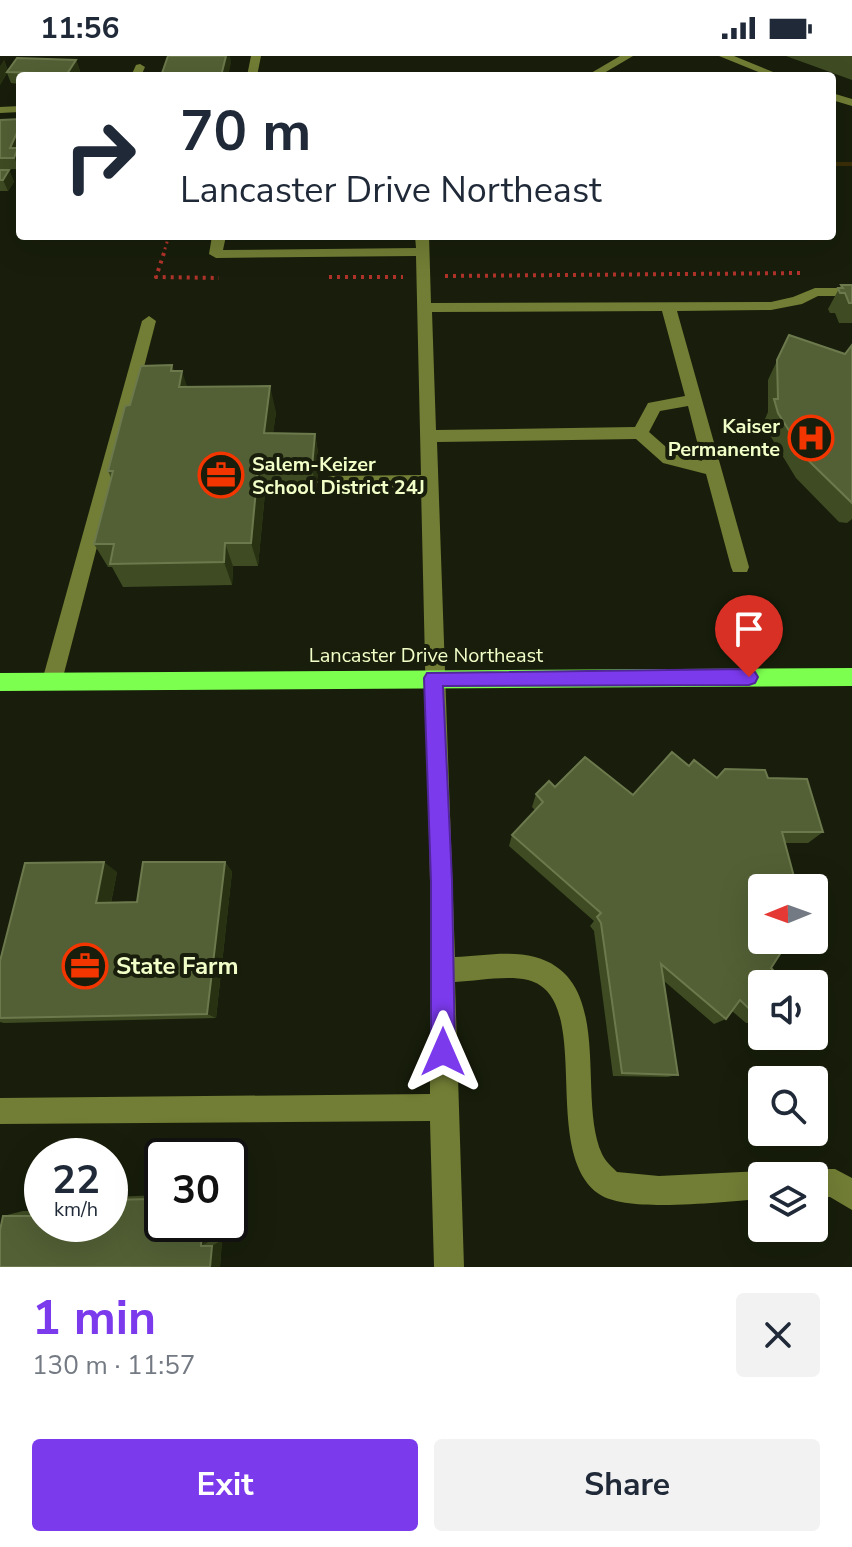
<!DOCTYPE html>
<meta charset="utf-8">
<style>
:root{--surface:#fff;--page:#f2f2f3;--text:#1f2937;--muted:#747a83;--accent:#7c3aed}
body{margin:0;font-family:"Nunito Sans",sans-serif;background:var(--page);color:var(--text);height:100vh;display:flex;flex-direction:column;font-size:30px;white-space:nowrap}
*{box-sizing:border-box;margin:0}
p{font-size:26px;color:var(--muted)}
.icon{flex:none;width:44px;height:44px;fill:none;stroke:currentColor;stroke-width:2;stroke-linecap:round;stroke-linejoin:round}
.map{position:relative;height:1211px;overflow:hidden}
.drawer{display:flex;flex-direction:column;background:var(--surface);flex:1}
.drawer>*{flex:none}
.top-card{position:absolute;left:16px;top:16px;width:820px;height:168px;border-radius:8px;box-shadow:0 8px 32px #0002;background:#fff;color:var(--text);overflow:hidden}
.needle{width:52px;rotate:269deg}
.fabs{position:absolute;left:748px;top:818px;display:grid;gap:16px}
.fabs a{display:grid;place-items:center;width:80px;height:80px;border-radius:8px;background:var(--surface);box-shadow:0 8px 32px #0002;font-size:40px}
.speed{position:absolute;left:24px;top:1082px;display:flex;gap:16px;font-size:40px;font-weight:700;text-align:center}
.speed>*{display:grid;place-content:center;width:104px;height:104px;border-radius:50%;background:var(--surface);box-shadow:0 8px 32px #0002;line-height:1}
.speed small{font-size:20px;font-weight:400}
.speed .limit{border:4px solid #111;border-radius:12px;background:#fff;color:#111}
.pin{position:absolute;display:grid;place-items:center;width:68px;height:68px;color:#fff;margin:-82px -34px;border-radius:50% 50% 50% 0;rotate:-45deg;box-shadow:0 0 8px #0007}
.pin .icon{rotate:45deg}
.me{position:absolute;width:88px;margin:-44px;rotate:0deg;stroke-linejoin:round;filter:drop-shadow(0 0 6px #0008)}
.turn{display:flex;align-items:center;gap:28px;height:168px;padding:0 32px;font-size:36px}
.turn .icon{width:104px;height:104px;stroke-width:2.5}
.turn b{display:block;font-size:56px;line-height:68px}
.round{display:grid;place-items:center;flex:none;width:84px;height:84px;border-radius:8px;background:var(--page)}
.head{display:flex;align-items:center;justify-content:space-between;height:136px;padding:0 32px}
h1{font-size:48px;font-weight:700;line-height:60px;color:var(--accent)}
.cta{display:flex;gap:16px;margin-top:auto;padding:16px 32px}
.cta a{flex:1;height:92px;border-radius:8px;background:var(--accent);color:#fff;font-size:32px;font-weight:700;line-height:92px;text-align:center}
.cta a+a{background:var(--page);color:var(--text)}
.status{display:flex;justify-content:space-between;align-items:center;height:56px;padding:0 40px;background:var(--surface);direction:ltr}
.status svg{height:22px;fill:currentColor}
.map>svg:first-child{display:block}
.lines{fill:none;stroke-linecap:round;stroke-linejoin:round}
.stream{fill:#3a2e08;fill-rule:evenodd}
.path-far1{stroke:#b0332b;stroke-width:3;stroke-dasharray:2 4;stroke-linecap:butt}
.path{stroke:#b0332b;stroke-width:4;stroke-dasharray:3 5;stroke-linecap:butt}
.minor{fill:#727e35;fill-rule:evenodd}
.major{fill:#7cff4f;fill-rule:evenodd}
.wall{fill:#3f4c23}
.shaded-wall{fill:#283212}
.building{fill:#536035;stroke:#6c794c;stroke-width:2}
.route{fill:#7c3aed;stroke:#51269a;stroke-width:2}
.labels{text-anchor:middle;stroke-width:8;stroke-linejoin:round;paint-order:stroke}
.poi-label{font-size:20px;font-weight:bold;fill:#f2ffc8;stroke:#181e0b;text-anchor:end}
.street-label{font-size:20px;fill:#f2ffc8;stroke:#181e0b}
.near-poi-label{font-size:24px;font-weight:bold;fill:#f2ffc8;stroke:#181e0b;text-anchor:start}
</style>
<div class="status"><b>11:56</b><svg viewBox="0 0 49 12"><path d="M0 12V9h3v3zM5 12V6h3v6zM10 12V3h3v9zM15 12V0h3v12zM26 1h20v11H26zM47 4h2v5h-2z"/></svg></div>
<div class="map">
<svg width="852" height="1211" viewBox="0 0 852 1211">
<rect width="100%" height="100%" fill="#181e0b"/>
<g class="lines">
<rect class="stream" x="832" y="106" width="20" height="4"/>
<path class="path-far1" d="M 163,199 L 169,180"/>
<g class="path">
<path d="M 164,197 L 156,221 L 219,222"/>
<path d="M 445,220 L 803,217"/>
<path d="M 329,221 L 403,221"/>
</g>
<g class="minor">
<path d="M 251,0 L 261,0 L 257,20 L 247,20 Z"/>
<path d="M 620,0 L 633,0 L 599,20 L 586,20 Z"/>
<path d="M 719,0 L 734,0 L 783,20 L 768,20 Z"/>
<path d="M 140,8 L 145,11 L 141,20 L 131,20 L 136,9 Z"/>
<path d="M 832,37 L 852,43 L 852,50 L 832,44 Z"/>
<path d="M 20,50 L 20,56 L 0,57 L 0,51 Z"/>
<path d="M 212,180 L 226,180 L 223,194 L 416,192 L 415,180 L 429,180 L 431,247 L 771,246 L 793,241 L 815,232 L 852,232 L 852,240 L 818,240 L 802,248 L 771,254 L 677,255 L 749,511 L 747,516 L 733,516 L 731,511 L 706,418 L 663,407 L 636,383 L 437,386 L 455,901 C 480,900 510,894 535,901 C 616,923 576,1041 602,1098 C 605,1105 612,1111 617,1116 L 659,1120 L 762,1115 L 772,1120 L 762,1120 L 762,1143 C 725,1145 628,1158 599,1138 C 538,1096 596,941 528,924 C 506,919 477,925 455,926 L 464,1211 L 434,1211 L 430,1065 L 0,1068 L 0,1042 L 430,1038 L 430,825 L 421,431 L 326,432 L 317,426 L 326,420 L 421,419 L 416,200 L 216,202 L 209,198 ZM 662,255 L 685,340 L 648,347 L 635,371 L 436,374 L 432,256 ZM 688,350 L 702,405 L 674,398 L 649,376 L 660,355 Z"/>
<path d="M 149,260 L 156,265 L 62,625 L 59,631 L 52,634 L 45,631 L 42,625 L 142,265 Z"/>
<path d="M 814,1113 L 835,1113 L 852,1122 L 852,1154 L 830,1141 L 814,1141 L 814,1120 L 803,1120 Z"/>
</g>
<path class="major" d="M 852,612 L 852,630 L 0,635 L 0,617 Z"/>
</g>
<g class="wall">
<path d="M 786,0 L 852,0 L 852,24 Z"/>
<path d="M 4,4 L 8,15 L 76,4 L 80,15 L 77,20 L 20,20 L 20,28 L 11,27 L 7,17 L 0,29 Z"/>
<path d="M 20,63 L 20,109 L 19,113 L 0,113 L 0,64 Z"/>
<path d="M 0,114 L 9,114 L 14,126 L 8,135 L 0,135 Z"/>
<path d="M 841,229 L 852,229 L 852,267 L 839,267 L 835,257 L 830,257 L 828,253 Z"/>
<path d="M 789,279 L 845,298 L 852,289 L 852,463 L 847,467 L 839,466 L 796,422 L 768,376 L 765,363 L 768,356 L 768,324 Z"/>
<path d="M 172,309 L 174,315 L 188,331 L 276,356 L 273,377 L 315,378 L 319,403 L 316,435 L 265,437 L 258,510 L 233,510 L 232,529 L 123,531 L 112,511 L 108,511 L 94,488 L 111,422 L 108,415 L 130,349 Z"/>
<path d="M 689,710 L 717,722 L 768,722 L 823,776 L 808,787 L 785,787 L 762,928 L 762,966 L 746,967 L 732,955 L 726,963 L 714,968 L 664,925 L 678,1019 L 667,1021 L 613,1020 L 594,875 L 590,870 L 594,865 L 509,790 L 512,779 L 535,754 L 532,751 L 536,738 L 555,731 L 633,739 Z"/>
<path d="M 225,806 L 232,816 L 216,962 L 4,967 L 0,966 L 0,905 L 117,816 L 111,847 L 137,846 Z"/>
<path d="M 162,1139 L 162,1168 L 212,1184 L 222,1184 L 220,1211 L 0,1211 L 3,1160 L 23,1155 L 42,1155 L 42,1168 L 110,1168 L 110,1141 Z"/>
</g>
<g class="shaded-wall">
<path d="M 226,0 L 230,0 L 231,7 L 228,20 L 221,20 Z"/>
<path d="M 4,4 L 8,15 L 0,29 L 0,10 Z"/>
<path d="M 76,4 L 80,15 L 77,20 L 68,20 L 67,18 Z"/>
<path d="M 20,70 L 20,109 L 19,113 L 10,92 Z"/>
<path d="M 9,114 L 14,126 L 8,135 L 3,124 Z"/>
<path d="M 172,309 L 179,329 L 182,315 L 190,340 L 187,357 L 171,315 Z"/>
<path d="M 270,330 L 276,356 L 270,402 L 264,377 Z"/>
<path d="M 315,378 L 319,403 L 316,435 L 312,411 Z"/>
<path d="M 258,412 L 265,437 L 258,510 L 251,487 Z"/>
<path d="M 225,487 L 233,510 L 232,529 L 224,506 Z"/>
<path d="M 104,806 L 117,816 L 109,856 L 96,847 Z"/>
<path d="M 225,806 L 232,816 L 216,962 L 207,958 Z"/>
<path d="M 162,1140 L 162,1154 L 149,1158 L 151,1143 Z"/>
<path d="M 202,1168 L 213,1168 L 212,1184 L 201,1190 Z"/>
<path d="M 222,1184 L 220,1211 L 210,1211 L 212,1190 Z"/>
</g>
<g class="building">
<path d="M 168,0 L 226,0 L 221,20 L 161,20 Z"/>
<path d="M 17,2 L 76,4 L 67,18 L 7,16 Z"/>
<path d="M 20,63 L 20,70 L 10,92 L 18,92 L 14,102 L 0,102 L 0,64 Z"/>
<path d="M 0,114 L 9,114 L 3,124 L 0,124 Z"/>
<path d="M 841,229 L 852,229 L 852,247 L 849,247 L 845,237 L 840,237 L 838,232 L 843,232 Z"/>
<path d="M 789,279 L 845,298 L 852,289 L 852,447 L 807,403 L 778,357 L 774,343 L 778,343 L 777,304 Z"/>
<path d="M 172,309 L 171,315 L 182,315 L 179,331 L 270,330 L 264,377 L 315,378 L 312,411 L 258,412 L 251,487 L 225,487 L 224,506 L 110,508 L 114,488 L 94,488 L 113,415 L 108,415 L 125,350 L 130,349 L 141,310 Z"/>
<path d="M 672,696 L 689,710 L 694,704 L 717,722 L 725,713 L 765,714 L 768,722 L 807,723 L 823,776 L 782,776 L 797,832 L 762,832 L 762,884 L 789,884 L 771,912 L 785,926 L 786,928 L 762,928 L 762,963 L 760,963 L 740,944 L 726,963 L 661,908 L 678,1019 L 622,1017 L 601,867 L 597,861 L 601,857 L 512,779 L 543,746 L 536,738 L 549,725 L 555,731 L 585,701 L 633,739 Z"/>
<path d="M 104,806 L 96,847 L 137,846 L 143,806 L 225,806 L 207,958 L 0,962 L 0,905 L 25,807 Z"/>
<path d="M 151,1143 L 149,1158 L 162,1158 L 162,1168 L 202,1168 L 201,1190 L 212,1190 L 210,1211 L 0,1211 L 0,1174 L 3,1160 L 42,1160 L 42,1168 L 110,1168 L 110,1144 Z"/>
</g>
<path class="route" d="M 749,613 L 755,616 L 758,621 L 755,627 L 749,629 L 443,630 L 452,825 L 455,996 L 451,1005 L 443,1008 L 435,1005 L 431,996 L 431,825 L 424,622 L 427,617 Z"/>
<defs>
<g id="hospital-ring" transform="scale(2.3)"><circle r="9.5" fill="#181e0b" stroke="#f33500" stroke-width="1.5"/><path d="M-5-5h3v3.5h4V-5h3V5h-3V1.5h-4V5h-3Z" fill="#f33500"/></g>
<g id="office-ring" transform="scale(2.3)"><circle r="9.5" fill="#181e0b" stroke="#f33500" stroke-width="1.5"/><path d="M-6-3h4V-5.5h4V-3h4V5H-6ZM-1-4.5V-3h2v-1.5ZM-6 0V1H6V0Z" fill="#f33500"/></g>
</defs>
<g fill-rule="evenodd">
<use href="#hospital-ring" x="811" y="382"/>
<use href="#office-ring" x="221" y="419"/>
<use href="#office-ring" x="85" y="910"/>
</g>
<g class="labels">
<g class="poi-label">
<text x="780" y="377">Kaiser<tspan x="780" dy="23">Permanente</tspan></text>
<text x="252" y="415" text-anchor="start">Salem-Keizer<tspan x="252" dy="23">School District 24J</tspan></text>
</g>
<g class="street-label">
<text x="426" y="606">Lancaster Drive Northeast</text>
</g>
<g class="near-poi-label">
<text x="116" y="918">State Farm</text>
</g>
</g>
</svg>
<div class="fabs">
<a><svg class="needle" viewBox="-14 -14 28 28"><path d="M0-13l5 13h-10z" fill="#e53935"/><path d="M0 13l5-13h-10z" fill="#747a83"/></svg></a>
<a><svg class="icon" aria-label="sound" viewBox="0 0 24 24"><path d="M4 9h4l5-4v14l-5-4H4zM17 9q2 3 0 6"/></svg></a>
<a><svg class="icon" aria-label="search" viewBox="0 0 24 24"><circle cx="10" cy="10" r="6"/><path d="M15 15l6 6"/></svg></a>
<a><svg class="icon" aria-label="layers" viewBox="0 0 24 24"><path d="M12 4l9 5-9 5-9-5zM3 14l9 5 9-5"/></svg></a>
</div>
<div class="speed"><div>22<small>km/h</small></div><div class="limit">30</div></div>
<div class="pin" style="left:749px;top:621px;background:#d93025"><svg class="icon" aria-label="arrive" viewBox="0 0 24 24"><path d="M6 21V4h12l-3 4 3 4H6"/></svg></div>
<svg class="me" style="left:443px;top:996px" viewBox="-20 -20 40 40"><path d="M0-17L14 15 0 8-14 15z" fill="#7c3aed" stroke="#fff" stroke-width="4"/></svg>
<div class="top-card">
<div class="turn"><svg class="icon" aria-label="right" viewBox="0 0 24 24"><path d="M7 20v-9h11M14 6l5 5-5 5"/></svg><div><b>70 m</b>Lancaster Drive Northeast</div></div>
</div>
</div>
<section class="drawer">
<div class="head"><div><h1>1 min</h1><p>130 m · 11:57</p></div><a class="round"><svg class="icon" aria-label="close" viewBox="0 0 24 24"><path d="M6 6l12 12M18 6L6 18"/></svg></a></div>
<div class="cta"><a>Exit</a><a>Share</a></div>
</section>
